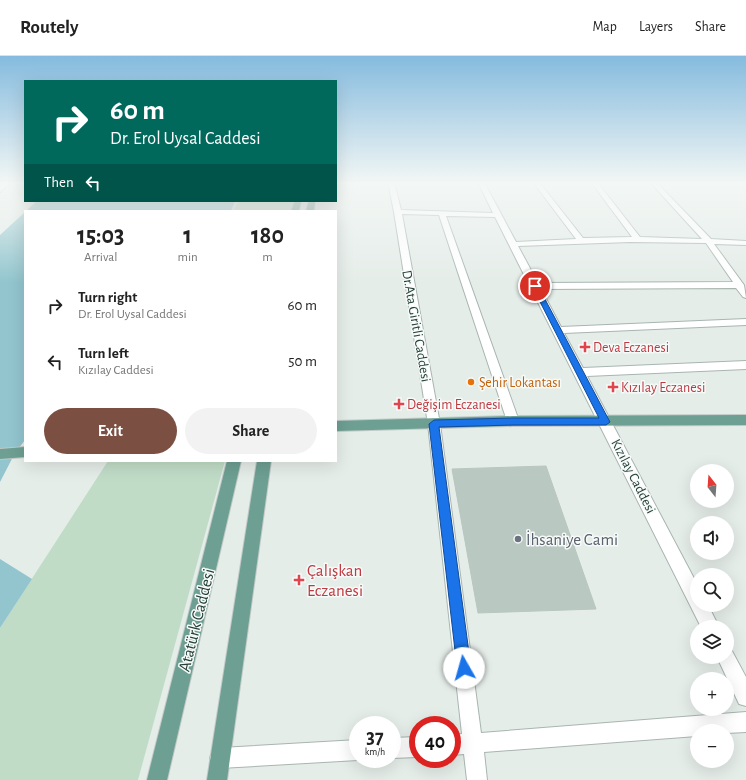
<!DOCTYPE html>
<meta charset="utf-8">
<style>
:root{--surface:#fff;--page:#f2f2f2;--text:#222;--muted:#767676;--line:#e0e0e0;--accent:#7b4f42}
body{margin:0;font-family:"Alegreya Sans",sans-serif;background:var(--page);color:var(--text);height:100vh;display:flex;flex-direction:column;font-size:15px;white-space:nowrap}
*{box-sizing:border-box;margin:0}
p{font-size:13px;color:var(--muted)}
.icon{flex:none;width:22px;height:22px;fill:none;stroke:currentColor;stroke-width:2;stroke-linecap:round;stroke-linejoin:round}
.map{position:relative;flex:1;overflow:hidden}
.side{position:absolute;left:24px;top:154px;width:313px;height:252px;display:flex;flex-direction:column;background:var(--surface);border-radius:0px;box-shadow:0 4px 16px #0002}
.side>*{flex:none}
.top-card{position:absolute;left:24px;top:24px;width:313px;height:122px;border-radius:0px;box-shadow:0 4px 16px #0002;background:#00695c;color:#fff;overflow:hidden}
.needle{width:26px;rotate:343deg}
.tools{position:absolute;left:690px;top:408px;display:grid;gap:8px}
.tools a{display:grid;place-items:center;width:44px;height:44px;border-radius:50%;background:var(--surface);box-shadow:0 4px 16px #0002;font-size:20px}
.speed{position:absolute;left:349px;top:660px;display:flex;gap:8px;font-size:20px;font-weight:700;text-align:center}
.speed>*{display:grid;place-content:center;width:52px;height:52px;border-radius:50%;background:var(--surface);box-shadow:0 4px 16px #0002;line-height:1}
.speed small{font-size:10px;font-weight:400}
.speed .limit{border:6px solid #d22;background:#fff;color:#111}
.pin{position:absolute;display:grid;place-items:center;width:34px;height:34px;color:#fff;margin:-17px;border:2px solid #fff;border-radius:50%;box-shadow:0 1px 4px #0007}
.me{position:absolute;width:44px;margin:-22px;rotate:353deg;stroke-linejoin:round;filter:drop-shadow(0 0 3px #0008)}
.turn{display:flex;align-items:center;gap:14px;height:84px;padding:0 20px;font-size:18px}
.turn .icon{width:52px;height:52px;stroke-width:2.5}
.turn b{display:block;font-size:28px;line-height:34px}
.then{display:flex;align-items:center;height:38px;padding:0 20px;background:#0003;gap:8px;font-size:15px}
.eta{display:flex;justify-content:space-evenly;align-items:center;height:68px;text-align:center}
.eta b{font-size:24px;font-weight:600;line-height:28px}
.cta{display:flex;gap:8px;margin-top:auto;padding:8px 20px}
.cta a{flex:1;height:46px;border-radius:24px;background:var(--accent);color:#fff;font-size:16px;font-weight:600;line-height:46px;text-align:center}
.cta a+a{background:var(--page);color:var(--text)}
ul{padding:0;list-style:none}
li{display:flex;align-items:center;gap:12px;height:56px;padding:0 20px}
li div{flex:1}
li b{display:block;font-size:15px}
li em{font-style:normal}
header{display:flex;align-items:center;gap:24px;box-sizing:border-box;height:56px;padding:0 20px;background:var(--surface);border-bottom:1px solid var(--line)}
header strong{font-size:19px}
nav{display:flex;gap:22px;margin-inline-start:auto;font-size:14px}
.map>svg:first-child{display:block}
.green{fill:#c0dcc7}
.water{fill:#92c5ce}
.building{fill:#bac8c2;stroke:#b8c6c0}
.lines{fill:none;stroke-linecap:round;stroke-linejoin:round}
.minor-casing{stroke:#a8b5b0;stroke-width:2}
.major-casing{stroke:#c2c9c7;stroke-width:2}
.minor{fill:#fff;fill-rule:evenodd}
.major{fill:#6d9f92;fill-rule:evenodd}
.route{fill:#1a73e8;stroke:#114b97}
.health-dot{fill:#e0444e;stroke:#f6faf8;stroke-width:1.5}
.food-dot{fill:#e8710a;stroke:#f6faf8;stroke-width:1.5}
.worship-dot{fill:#6b7280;stroke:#f6faf8;stroke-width:1.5}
.labels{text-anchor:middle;stroke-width:3;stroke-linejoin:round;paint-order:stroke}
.street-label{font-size:14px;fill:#253e37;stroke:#f6faf8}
.health-label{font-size:14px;fill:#be3a42;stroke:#f6faf8;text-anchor:start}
.food-label{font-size:14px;fill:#c56008;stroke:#f6faf8;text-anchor:start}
.near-worship-label{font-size:17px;fill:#5b616d;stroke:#f6faf8;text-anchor:start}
.near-health-label{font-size:17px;fill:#be3a42;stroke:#f6faf8;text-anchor:start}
.near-street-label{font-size:17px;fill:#253e37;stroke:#f6faf8}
</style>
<header>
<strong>Routely</strong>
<nav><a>Map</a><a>Layers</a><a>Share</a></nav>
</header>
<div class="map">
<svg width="746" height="724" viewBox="0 0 746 724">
<rect width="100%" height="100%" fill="#e5ede9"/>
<g class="green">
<path d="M 239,145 L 295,145 L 292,155 L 233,155 Z"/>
<path d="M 108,405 L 225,405 L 138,724 L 0,724 L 0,572 Z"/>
</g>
<g class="water">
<path d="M 37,145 L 235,145 L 231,155 L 26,155 Z"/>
<path d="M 25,156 L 25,384 L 15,397 L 0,426 L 0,179 Z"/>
<path d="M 0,503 L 32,523 L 0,572 Z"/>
</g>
<path class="building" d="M 546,410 L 596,553 L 478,557 L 452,413 Z"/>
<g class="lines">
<g class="minor-casing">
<g id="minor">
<path d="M 4,126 L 11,126 L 0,136 L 0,130 Z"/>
<path d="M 388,126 L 394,126 L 401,154 L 493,157 L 478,126 L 484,126 L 516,186 L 576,183 L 533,126 L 539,126 L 583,182 L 632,181 L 591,126 L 597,126 L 640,181 L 702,183 L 650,126 L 656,126 L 711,183 L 746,185 L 746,189 L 714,188 L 744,229 L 746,242 L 743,241 L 736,232 L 541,233 L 561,271 L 746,263 L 746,269 L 564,277 L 583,312 L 746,305 L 746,313 L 587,320 L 697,528 L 697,549 L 708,549 L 719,571 L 701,571 L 495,161 L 446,160 L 519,365 L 517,368 L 513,370 L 509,368 L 507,365 L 439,159 L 402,158 L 440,368 L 481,677 L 746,656 L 746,676 L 727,677 L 727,675 L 697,675 L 697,680 L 484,696 L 487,724 L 467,724 L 464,698 L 452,699 L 452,679 L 462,678 L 428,368 L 394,156 ZM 630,186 L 706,187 L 733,226 L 538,227 L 518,190 Z"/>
<path d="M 727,593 L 732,595 L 746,621 L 746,650 L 739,648 L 717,601 L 727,601 Z"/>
<path d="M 418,681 L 418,701 L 392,702 L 392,682 Z"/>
<path d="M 358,684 L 358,703 L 360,703 L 358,704 L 220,712 L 213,709 L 210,702 L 213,695 L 220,692 Z"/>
</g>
</g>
<g class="major-casing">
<g id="major">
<path d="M 295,145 L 301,145 L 299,155 L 291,155 Z"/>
<path d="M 309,145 L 315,145 L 314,155 L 306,155 Z"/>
<path d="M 746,359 L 746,369 L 513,370 L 336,375 L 336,365 L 513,360 Z"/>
<path d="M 25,391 L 25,401 L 0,403 L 0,393 Z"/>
<path d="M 227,405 L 241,405 L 167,724 L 147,724 Z"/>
<path d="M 257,405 L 271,405 L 227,724 L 207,724 Z"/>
</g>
</g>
<use href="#minor" class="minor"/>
<use href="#major" class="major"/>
</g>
<linearGradient id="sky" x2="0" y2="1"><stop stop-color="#85bbde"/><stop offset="0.56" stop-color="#f3f7f5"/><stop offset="1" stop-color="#f3f7f5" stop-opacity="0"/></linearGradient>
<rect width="746" height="227" fill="url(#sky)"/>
<path class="route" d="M 535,228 L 538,230 L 610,366 L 606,369 L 514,369 L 439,371 L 471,612 L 469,617 L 464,619 L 459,617 L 457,612 L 429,368 L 434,364 L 514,362 L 599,362 L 532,230 Z"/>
<g class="health-dot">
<path d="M583 285h4v4h4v4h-4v4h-4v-4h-4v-4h4z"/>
<path d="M611 325h4v4h4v4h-4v4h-4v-4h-4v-4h4z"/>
<path d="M397 342h4v4h4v4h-4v4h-4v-4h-4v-4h4z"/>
<path d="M297 518h4v4h4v4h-4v4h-4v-4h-4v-4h4z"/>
</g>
<circle class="food-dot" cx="471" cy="326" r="4"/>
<circle class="worship-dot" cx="518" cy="483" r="4"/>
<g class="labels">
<g class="street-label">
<text transform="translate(417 270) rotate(80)" y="5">Dr.Ata Giritli Caddesi</text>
<text transform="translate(634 420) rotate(63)" y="5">Kızılay Caddesi</text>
</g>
<g class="health-label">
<text x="593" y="296">Deva Eczanesi</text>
<text x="621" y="336">Kızılay Eczanesi</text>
<text x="407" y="353">Değişim Eczanesi</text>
</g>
<g class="food-label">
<text x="479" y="331">Şehir Lokantası</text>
</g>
<g class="near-worship-label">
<text x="526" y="489">İhsaniye Cami</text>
</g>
<g class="near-health-label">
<text x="307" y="520">Çalışkan<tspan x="307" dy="20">Eczanesi</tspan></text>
</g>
<g class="near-street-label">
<text transform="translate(196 564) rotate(-76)" y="6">Atatürk Caddesi</text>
</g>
</g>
</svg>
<div class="tools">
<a><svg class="needle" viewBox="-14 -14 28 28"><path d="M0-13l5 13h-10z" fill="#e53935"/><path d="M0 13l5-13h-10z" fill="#767676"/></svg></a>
<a><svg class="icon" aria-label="sound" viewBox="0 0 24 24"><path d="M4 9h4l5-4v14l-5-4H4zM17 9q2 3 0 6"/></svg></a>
<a><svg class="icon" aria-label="search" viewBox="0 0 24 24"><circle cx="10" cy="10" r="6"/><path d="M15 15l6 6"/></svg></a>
<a><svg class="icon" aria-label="layers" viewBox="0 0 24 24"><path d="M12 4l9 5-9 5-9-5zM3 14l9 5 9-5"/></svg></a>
<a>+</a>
<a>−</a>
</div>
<div class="speed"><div>37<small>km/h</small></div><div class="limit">40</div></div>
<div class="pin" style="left:535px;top:230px;background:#d93025"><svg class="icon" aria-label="arrive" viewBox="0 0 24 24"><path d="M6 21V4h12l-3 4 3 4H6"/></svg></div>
<svg class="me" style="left:464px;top:612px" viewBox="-20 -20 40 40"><circle r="19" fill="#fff"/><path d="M0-13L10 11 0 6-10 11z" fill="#1a73e8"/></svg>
<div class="top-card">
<div class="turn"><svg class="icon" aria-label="right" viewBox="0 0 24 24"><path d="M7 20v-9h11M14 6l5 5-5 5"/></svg><div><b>60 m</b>Dr. Erol Uysal Caddesi</div></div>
<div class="then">Then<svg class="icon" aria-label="left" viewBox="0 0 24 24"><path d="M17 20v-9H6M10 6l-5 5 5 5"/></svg></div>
</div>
<section class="side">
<div class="eta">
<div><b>15:03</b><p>Arrival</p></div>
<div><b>1</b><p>min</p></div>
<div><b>180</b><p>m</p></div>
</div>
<ul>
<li><svg class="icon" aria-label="right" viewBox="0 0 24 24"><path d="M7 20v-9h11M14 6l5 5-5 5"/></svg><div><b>Turn right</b><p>Dr. Erol Uysal Caddesi</p></div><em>60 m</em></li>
<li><svg class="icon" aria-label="left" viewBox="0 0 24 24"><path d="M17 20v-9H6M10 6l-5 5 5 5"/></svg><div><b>Turn left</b><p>Kızılay Caddesi</p></div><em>50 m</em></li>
</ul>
<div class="cta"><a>Exit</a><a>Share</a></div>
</section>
</div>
